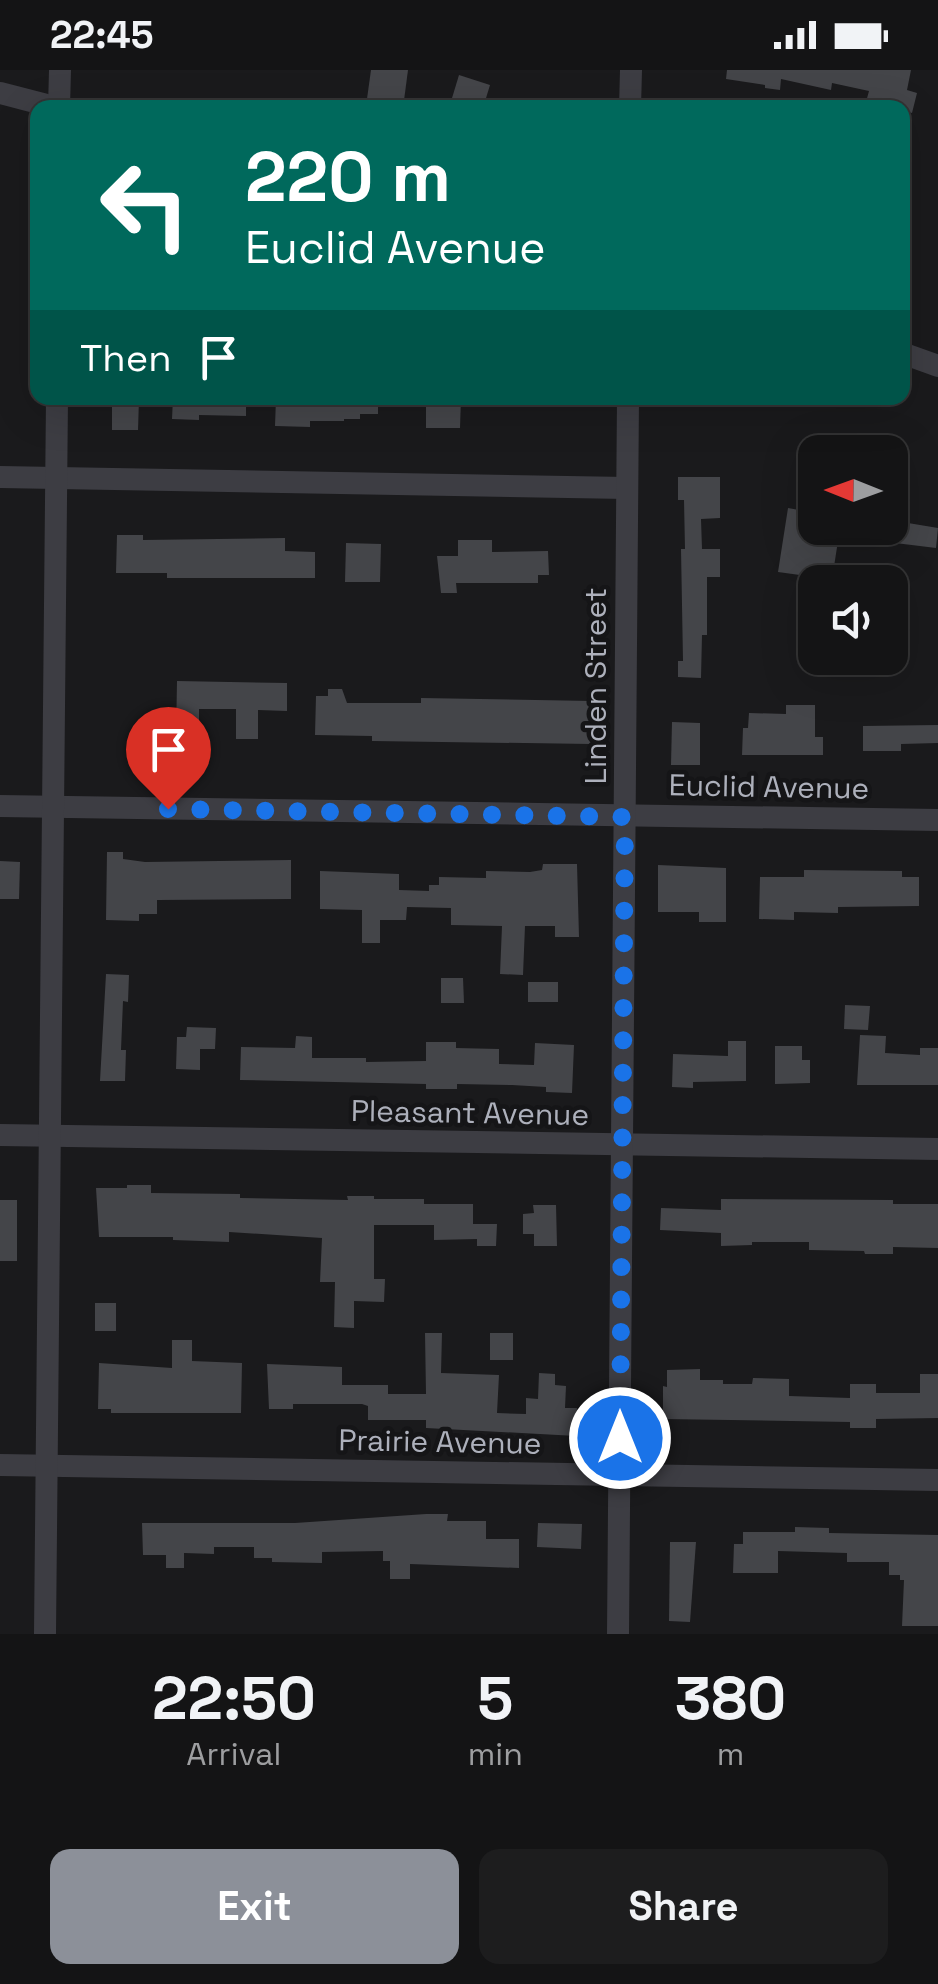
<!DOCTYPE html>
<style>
:root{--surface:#141415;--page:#1d1d1e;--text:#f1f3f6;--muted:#9d9ea0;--line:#333334;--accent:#8c9099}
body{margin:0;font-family:"Space Grotesk",sans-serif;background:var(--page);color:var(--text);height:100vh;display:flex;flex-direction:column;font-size:38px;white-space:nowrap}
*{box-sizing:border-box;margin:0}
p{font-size:32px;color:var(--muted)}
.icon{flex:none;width:55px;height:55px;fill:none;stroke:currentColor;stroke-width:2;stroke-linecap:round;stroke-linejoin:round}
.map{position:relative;height:1564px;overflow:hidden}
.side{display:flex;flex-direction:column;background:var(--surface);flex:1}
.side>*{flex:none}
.hud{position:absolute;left:30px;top:30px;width:880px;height:305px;border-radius:20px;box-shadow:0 10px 40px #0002,0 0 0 2px var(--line);background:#00695c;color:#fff;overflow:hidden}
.needle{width:65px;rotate:271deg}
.tools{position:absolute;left:798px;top:365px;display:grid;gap:20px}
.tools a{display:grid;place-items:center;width:110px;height:110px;border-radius:20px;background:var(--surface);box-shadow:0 10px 40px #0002,0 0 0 2px var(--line);font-size:50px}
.pin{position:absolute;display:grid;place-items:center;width:85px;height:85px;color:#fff;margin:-102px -42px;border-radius:50% 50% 50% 0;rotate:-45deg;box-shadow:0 0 10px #0007}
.pin .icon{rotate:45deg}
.me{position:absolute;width:110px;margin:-55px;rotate:0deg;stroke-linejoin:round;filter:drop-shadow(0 0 8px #0008)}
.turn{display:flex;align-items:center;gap:35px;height:210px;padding:0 50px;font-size:45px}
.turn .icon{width:130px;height:130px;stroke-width:2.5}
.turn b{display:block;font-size:70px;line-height:85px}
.then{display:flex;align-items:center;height:95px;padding:0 50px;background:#0003;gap:20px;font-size:38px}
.eta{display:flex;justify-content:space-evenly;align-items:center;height:170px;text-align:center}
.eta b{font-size:60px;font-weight:700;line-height:70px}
.button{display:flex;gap:20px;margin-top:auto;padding:20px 50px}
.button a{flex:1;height:115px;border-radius:20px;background:var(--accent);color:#fff;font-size:40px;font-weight:700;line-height:115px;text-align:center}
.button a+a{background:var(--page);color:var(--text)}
.status{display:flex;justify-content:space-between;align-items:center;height:70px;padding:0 50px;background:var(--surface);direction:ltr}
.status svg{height:28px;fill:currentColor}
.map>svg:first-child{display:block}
.building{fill:#444549}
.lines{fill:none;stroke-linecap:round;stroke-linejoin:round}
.minor{stroke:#3d3d43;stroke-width:22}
.route{stroke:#1a73e8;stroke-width:18;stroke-dasharray:0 32.4}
.labels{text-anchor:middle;stroke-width:9;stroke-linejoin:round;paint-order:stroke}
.street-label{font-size:30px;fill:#adb0bb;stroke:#151517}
</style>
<div class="status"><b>22:45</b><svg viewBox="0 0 49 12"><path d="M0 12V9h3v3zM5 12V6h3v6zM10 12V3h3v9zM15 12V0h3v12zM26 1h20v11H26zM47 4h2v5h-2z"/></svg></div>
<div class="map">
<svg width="938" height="1564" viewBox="0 0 938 1564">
<rect width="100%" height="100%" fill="#1a1a1c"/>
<g class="building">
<path d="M 371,0 L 408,0 L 403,38 L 366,36 Z"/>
<path d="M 727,0 L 911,0 L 907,20 L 917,23 L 912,43 L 902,40 L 902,38 L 866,32 L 869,21 L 832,13 L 831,20 L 781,9 L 780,20 L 765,18 L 765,15 L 726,9 Z"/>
<path d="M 459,5 L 490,15 L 483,38 L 449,38 Z"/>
<path d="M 112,328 L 139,328 L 138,360 L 112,360 Z"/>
<path d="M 173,328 L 246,328 L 246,346 L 199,345 L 199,350 L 172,349 Z"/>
<path d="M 276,328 L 378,328 L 378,344 L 360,344 L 360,349 L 344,349 L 344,351 L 310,351 L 310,357 L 275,356 Z"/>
<path d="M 426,328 L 461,328 L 460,358 L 426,358 Z"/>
<path d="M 806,392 L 815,393 L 815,458 L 840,458 L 833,503 L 808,499 L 807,506 L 778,502 L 788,438 L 799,440 Z"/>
<path d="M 678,407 L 720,407 L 720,448 L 701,449 L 702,479 L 720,479 L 720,507 L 707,507 L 707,565 L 702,565 L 701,608 L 678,607 L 678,591 L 683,591 L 681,479 L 685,479 L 684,430 L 678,430 Z"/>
<path d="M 890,450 L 938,458 L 936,478 L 871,470 L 873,458 L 890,458 Z"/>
<path d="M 117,465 L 143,465 L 143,470 L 285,468 L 285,481 L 315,482 L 315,508 L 167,508 L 167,503 L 116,503 Z"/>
<path d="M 458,470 L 492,470 L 492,482 L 548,481 L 549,505 L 538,505 L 538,513 L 456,513 L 457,523 L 441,523 L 437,486 L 458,486 Z"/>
<path d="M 346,473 L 381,474 L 380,512 L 345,512 Z"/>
<path d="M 177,611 L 287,613 L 287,641 L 258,640 L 258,669 L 236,669 L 236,639 L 199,639 L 199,667 L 176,667 Z"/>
<path d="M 328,619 L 342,619 L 347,633 L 421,633 L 421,628 L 592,631 L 591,674 L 372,671 L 372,666 L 315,665 L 316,626 L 328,626 Z"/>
<path d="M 786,635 L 815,635 L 815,667 L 823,667 L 823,685 L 742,685 L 743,658 L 748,658 L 749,643 L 786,644 Z"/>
<path d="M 672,652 L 700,653 L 700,695 L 671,695 Z"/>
<path d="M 938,655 L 938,673 L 901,674 L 901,681 L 863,681 L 863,656 Z"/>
<path d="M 107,782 L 123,782 L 123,789 L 145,792 L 291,790 L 291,829 L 157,830 L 157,844 L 139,844 L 139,851 L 106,850 Z"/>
<path d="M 0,791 L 20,792 L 19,829 L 0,829 Z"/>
<path d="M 543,794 L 577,794 L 579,867 L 555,867 L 555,856 L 525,856 L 523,905 L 500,904 L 502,856 L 451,855 L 451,838 L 407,837 L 406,850 L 380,850 L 380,873 L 362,873 L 362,840 L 320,839 L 320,801 L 399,804 L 399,820 L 429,821 L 429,815 L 439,815 L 439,807 L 486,808 L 486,801 L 530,802 L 542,800 Z"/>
<path d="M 658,795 L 726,798 L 726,852 L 699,852 L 699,842 L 658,842 Z"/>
<path d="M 804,800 L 902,801 L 902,807 L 919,807 L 919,836 L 838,837 L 838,843 L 794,842 L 794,850 L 759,849 L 760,807 L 804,807 Z"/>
<path d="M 106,904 L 129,905 L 128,932 L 123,931 L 121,980 L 126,980 L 125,1011 L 100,1011 Z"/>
<path d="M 441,908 L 463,908 L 464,933 L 441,933 Z"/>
<rect x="528" y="912" width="30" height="20"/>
<path d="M 845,935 L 870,936 L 868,960 L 844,959 Z"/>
<path d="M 187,957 L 216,958 L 215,979 L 200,979 L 200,1000 L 176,999 L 177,967 L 186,967 Z"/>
<path d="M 860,965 L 886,966 L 885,983 L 920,985 L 920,978 L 938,978 L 938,1015 L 857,1015 Z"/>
<path d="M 296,966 L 312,967 L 312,988 L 366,988 L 366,992 L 426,991 L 426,972 L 456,972 L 456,978 L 499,979 L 499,994 L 534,995 L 535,973 L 574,975 L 572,1023 L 546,1022 L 546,1017 L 512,1015 L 457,1014 L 457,1019 L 426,1019 L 426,1014 L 240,1010 L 241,977 L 295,978 Z"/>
<path d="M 728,971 L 746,971 L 746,1011 L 693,1012 L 693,1018 L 672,1017 L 673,984 L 728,986 Z"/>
<path d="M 775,976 L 802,976 L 802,990 L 810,990 L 810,1013 L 775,1014 Z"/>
<path d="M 127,1115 L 151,1115 L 151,1123 L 240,1124 L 240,1128 L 348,1130 L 347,1126 L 374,1126 L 374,1129 L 424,1129 L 424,1134 L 473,1134 L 473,1154 L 497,1154 L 496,1176 L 477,1176 L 477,1169 L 434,1170 L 434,1155 L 374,1155 L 374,1209 L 385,1209 L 384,1232 L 354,1231 L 354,1258 L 334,1257 L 335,1212 L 320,1212 L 322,1168 L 229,1162 L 229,1172 L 173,1170 L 173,1167 L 99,1167 L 96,1118 L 127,1118 Z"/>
<path d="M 721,1129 L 893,1130 L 893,1134 L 938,1134 L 938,1178 L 893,1177 L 893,1184 L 865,1184 L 864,1181 L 809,1180 L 809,1172 L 752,1172 L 752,1175 L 721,1176 L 721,1163 L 660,1160 L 661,1138 L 721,1140 Z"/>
<rect x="0" y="1130" width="17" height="61"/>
<path d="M 533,1135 L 556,1135 L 557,1176 L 534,1176 L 534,1164 L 523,1164 L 523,1144 L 534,1143 Z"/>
<rect x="95" y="1233" width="21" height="28"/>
<path d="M 425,1263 L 442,1263 L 441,1303 L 499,1305 L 497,1343 L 526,1344 L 526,1328 L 538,1329 L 539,1303 L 555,1304 L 555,1315 L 566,1316 L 565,1338 L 577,1338 L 576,1366 L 426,1358 L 426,1350 L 368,1350 L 368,1336 L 362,1334 L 293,1334 L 293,1339 L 269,1339 L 267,1294 L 342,1297 L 342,1315 L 388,1315 L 388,1324 L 426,1324 Z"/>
<rect x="490" y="1263" width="23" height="27"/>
<path d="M 172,1270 L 192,1270 L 192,1291 L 242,1293 L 241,1343 L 111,1343 L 111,1339 L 98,1339 L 99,1293 L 172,1298 Z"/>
<path d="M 700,1299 L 700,1310 L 723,1310 L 723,1314 L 752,1314 L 753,1308 L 789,1309 L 789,1326 L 850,1328 L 850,1314 L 876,1314 L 876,1323 L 920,1323 L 920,1304 L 938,1304 L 938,1348 L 876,1349 L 876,1358 L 850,1358 L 850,1352 L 663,1349 L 663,1316 L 667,1317 L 667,1300 Z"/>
<path d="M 426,1444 L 448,1444 L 447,1451 L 486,1451 L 486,1469 L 519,1469 L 519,1498 L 410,1494 L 410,1509 L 390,1509 L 390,1491 L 383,1491 L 383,1481 L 322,1482 L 322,1493 L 272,1492 L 272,1488 L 254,1488 L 254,1477 L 214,1477 L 214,1484 L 184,1483 L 184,1498 L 166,1498 L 166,1485 L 143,1485 L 142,1453 L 295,1453 Z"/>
<path d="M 538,1453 L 582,1454 L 581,1479 L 537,1477 Z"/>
<path d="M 795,1457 L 829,1458 L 829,1463 L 938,1465 L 938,1556 L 902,1556 L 904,1510 L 900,1510 L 900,1505 L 889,1505 L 889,1492 L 847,1492 L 847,1483 L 778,1481 L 778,1503 L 733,1503 L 734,1474 L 743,1474 L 743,1462 L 795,1462 Z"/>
<path d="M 670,1472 L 696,1472 L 690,1552 L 669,1551 Z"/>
</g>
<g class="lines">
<g class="minor">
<path d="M 0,23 L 58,38"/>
<path d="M 59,38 L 60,0"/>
<path d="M 630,38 L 631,0"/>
<path d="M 902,283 L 938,296"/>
<path d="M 0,407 L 627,418"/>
<path d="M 0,736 L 938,750"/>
<path d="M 0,1065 L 938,1079"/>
<path d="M 0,1395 L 938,1410"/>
<path d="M 45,1564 L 57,328"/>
<path d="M 618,1564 L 628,328"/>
</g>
</g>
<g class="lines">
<path class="route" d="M 168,739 L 625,747 L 620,1368"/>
</g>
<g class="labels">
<g class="street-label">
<text transform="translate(596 616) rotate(-90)" y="10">Linden Street</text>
<text transform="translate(769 717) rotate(1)" y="10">Euclid Avenue</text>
<text transform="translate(470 1043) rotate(1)" y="10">Pleasant Avenue</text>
<text transform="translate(440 1372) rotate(1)" y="10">Prairie Avenue</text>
</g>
</g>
</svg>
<div class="tools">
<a><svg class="needle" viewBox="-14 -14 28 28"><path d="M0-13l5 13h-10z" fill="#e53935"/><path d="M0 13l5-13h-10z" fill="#9d9ea0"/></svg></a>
<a><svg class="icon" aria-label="sound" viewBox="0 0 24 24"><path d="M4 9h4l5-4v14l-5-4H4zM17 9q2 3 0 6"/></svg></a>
</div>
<div class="pin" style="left:168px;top:739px;background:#d93025"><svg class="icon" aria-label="arrive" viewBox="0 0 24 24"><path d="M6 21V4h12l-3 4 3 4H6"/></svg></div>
<svg class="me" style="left:620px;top:1368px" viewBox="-20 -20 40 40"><circle r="17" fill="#1a73e8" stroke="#fff" stroke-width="3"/><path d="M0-11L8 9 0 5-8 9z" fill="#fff"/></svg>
<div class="hud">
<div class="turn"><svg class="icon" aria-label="left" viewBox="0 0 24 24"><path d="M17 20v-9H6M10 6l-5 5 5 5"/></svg><div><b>220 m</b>Euclid Avenue</div></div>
<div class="then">Then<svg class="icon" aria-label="arrive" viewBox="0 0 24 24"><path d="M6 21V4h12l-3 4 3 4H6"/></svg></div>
</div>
</div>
<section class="side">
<div class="eta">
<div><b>22:50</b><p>Arrival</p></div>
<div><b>5</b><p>min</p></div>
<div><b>380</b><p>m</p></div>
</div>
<div class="button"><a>Exit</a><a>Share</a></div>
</section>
